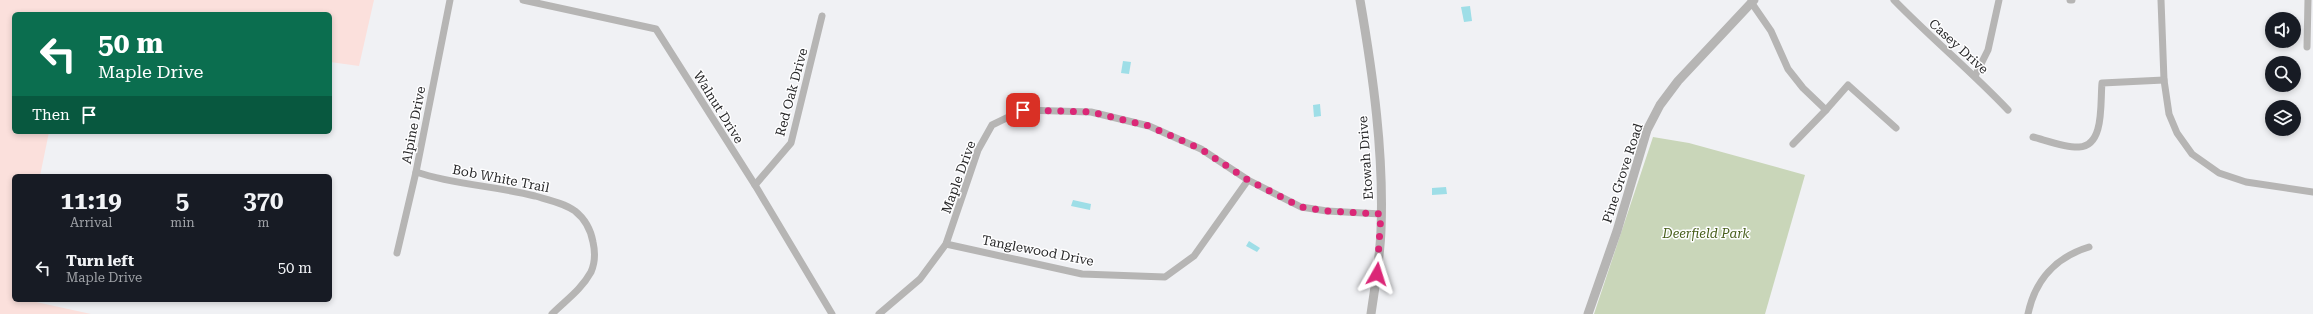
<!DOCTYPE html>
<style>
:root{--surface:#171b24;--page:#242831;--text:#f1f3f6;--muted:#9ea1a6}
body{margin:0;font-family:"Roboto Serif",serif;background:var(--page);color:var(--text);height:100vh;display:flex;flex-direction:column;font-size:15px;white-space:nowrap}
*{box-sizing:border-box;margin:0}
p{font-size:13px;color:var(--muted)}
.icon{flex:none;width:22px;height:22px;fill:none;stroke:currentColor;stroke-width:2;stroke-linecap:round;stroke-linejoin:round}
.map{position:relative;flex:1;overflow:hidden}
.drawer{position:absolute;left:12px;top:174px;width:320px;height:128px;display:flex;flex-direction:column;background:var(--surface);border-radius:6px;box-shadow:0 2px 6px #0003}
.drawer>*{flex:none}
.guide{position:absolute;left:12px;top:12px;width:320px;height:122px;border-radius:6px;box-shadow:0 2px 6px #0003;background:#0b6e4f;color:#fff;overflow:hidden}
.controls{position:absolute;left:2265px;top:12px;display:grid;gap:8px}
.controls a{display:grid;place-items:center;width:36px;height:36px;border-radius:50%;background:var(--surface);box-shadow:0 2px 6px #0003;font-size:20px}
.pin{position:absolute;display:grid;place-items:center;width:34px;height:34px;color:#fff;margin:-17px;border-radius:8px;box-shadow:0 2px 6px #0006}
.me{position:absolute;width:44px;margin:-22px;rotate:6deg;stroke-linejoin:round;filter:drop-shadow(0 0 3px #0008)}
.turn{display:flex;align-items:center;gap:14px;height:84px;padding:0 20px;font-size:18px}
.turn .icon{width:52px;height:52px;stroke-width:2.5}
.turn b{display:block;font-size:28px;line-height:34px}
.then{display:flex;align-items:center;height:38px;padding:0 20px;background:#0003;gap:8px;font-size:15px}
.eta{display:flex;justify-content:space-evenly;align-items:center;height:68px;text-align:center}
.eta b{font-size:24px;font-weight:700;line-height:28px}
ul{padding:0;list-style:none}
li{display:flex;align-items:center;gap:12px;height:52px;padding:0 20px}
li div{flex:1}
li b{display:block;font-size:15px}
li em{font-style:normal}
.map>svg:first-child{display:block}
.industrial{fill:#fbe0dc}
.green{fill:#c9d6b9}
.water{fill:#9edee7}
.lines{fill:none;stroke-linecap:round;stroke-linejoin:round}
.minor{stroke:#b6b5b4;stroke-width:7}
.tertiary{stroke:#b6b5b4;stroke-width:9}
.route{stroke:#db2777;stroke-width:7;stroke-dasharray:0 12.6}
.labels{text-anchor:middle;stroke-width:3;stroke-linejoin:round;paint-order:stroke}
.street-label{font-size:13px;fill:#272728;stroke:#fefeff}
.park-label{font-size:13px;font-style:italic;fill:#475e1b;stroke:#fefeff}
</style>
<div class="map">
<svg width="2313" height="314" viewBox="0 0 2313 314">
<rect width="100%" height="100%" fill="#f0f1f4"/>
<path class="industrial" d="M 0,0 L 374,0 L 359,66 L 330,62 L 330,14 L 14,14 L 14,132 L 49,132 L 40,176 L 14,176 L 14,300 L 27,300 L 91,314 L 0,314 Z"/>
<path class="green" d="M 1653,137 L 1689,143 L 1805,175 L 1765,314 L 1594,314 Z"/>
<g class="water">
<path d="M 1470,6 L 1472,21 L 1464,22 L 1461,7 Z"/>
<path d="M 1123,61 L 1131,62 L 1129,74 L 1121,73 Z"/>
<path d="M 1320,104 L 1321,116 L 1314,117 L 1313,105 Z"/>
<path d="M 1446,187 L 1447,194 L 1432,195 L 1432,188 Z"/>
<path d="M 1073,200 L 1091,204 L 1090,210 L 1071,206 Z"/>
<path d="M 1249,241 L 1260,248 L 1257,252 L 1246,246 Z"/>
</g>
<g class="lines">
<g class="minor">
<path d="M 523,0 L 656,29 L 755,185 L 832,314"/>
<path d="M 1894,0 C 1931,38 1971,71 2008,110"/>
<path d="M 2070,0 L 2072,0"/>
<path d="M 2161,0 L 2164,80 L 2169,114 L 2177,133 L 2192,154 L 2219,173 L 2246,182 L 2313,192"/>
<path d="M 1751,2 L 1771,31 L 1788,69 L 1803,88 L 1826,110 L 1793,144"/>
<path d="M 2307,47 L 2308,0"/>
<path d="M 1975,76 L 1988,50 L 1999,0"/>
<path d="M 1826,110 L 1848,85 L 1896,128"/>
<path d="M 2033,137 C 2045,140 2067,148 2079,147 C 2105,146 2100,102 2102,83 L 2164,80"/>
<path d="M 416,172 C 455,185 496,186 535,196 C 549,200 564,203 575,211 C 585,219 591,231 593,242 C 595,251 595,263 591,272 C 581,290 566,300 552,314"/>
<path d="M 755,185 L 791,143 L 822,16"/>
<path d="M 946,244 L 1082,274 L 1165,277 L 1194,256 L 1248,180"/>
<path d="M 397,253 L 416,172 L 450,0"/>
<path d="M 879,314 L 920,279 L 946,244 L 978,150 L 992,125 L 1023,110 L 1091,112 L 1149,126 L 1201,149 L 1248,180 L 1301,207 L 1327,211 L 1381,214"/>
<path d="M 2028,314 C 2035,280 2056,257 2089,247"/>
</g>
<g class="tertiary">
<path d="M 1360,0 C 1373,75 1384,153 1381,230 C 1380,258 1375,286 1371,314"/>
<path d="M 1588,314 L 1617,231 L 1647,130 L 1660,105 L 1678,81 L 1754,0"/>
</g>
</g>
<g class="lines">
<path class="route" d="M 1023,110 L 1091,112 L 1149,126 L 1201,149 L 1248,180 L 1301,207 L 1327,211 L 1381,214 L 1377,274"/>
</g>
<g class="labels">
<g class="street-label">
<text transform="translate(1959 46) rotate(42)" y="5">Casey Drive</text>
<text transform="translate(791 92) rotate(-75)" y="5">Red Oak Drive</text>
<text transform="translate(719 107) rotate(58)" y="5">Walnut Drive</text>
<text transform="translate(413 125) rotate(-79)" y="5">Alpine Drive</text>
<text transform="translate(1365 158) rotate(-94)" y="5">Etowah Drive</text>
<text transform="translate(1622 173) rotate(-72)" y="5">Pine Grove Road</text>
<text transform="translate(958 177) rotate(-70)" y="5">Maple Drive</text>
<text transform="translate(501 178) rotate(11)" y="5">Bob White Trail</text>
<text transform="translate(1038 250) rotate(11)" y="5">Tanglewood Drive</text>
</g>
<g class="park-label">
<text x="1706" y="238">Deerfield Park</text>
</g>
</g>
</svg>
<div class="controls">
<a><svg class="icon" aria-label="sound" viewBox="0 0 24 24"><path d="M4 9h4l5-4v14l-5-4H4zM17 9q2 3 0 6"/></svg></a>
<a><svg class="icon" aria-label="search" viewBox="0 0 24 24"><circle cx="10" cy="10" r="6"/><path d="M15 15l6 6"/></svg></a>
<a><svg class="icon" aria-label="layers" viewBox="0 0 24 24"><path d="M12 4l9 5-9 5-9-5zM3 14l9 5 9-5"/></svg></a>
</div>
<div class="pin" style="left:1023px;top:110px;background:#d93025"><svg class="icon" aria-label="arrive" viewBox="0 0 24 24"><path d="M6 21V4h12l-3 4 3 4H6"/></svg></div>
<svg class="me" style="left:1377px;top:274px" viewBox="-20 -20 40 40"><path d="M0-17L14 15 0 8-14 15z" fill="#db2777" stroke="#fff" stroke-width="4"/></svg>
<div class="guide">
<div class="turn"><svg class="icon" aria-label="left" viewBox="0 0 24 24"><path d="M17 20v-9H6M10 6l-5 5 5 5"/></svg><div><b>50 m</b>Maple Drive</div></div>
<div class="then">Then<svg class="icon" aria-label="arrive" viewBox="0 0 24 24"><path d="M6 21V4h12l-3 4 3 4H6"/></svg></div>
</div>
<section class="drawer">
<div class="eta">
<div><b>11:19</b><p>Arrival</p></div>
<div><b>5</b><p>min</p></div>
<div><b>370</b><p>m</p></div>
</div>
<ul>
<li><svg class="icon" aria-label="left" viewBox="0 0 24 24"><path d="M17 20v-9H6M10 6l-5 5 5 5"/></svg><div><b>Turn left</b><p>Maple Drive</p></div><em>50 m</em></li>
</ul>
</section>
</div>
